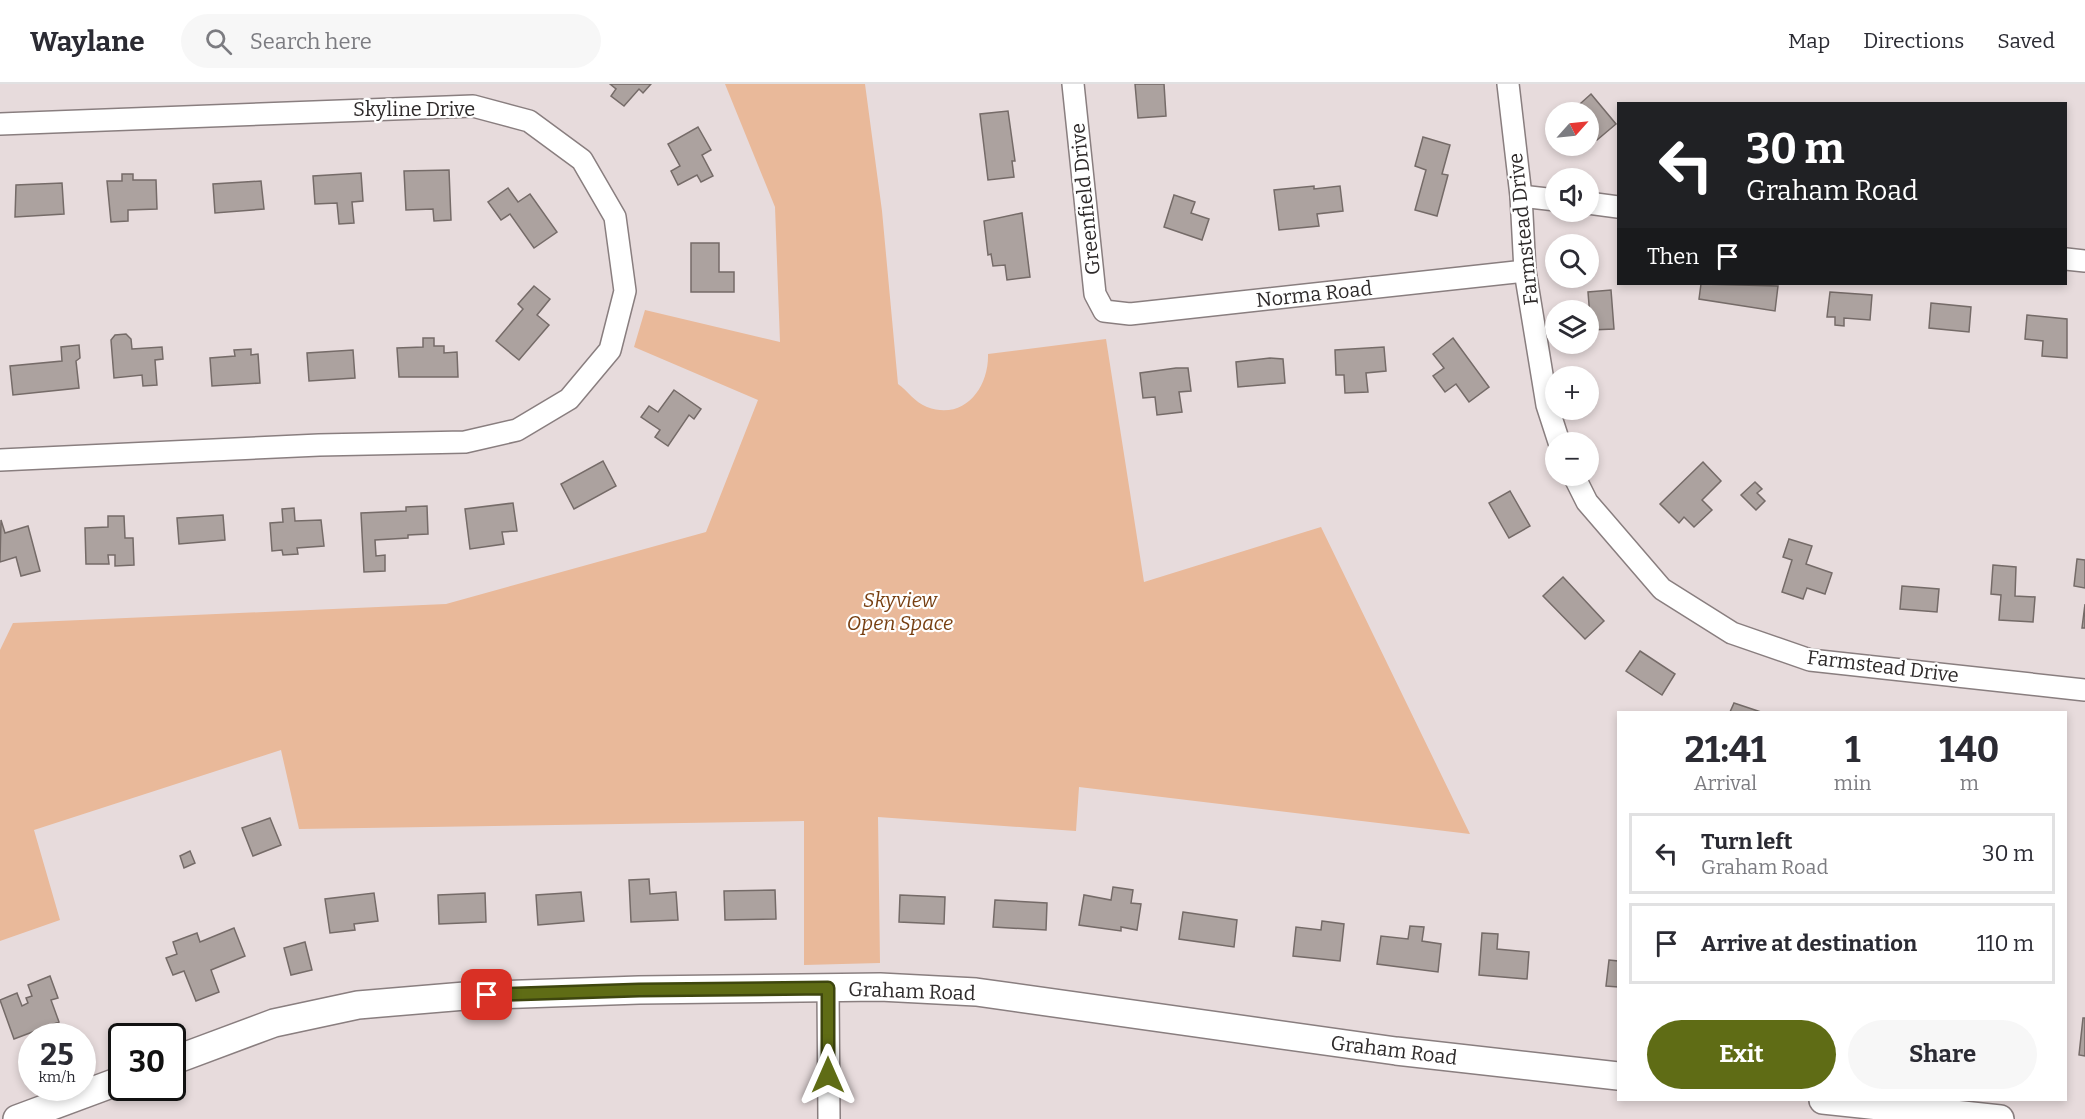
<!DOCTYPE html>
<meta charset="utf-8">
<style>
:root{--surface:#fff;--page:#f7f7f7;--text:#2b2b33;--muted:#7c7c81;--line:#e1e1e2;--accent:#5f6c15}
body{margin:0;font-family:Bitter,serif;background:var(--page);color:var(--text);height:100vh;display:flex;flex-direction:column;font-size:22px;white-space:nowrap}
*{box-sizing:border-box;margin:0}
p{font-size:20px;color:var(--muted)}
.icon{flex:none;width:33px;height:33px;fill:none;stroke:currentColor;stroke-width:2;stroke-linecap:round;stroke-linejoin:round}
.map{position:relative;flex:1;overflow:hidden}
.side{position:absolute;left:1617px;top:627px;width:450px;height:390px;display:flex;flex-direction:column;background:var(--surface);border-radius:0px;box-shadow:0 3px 9px #0003}
.side>*{flex:none}
.guide{position:absolute;left:1617px;top:18px;width:450px;height:183px;border-radius:0px;box-shadow:0 3px 9px #0003;background:#202124;color:#fff;overflow:hidden}
.needle{width:39px;rotate:63deg}
.controls{position:absolute;left:1545px;top:18px;display:grid;gap:12px}
.controls a{display:grid;place-items:center;width:54px;height:54px;border-radius:50%;background:var(--surface);box-shadow:0 3px 9px #0003;font-size:30px}
.speed{position:absolute;left:18px;top:939px;display:flex;gap:12px;font-size:30px;font-weight:700;text-align:center}
.speed>*{display:grid;place-content:center;width:78px;height:78px;border-radius:50%;background:var(--surface);box-shadow:0 3px 9px #0003;line-height:1}
.speed small{font-size:15px;font-weight:400}
.speed .limit{border:3px solid #111;border-radius:9px;background:#fff;color:#111}
.pin{position:absolute;display:grid;place-items:center;width:51px;height:51px;color:#fff;margin:-26px;border-radius:12px;box-shadow:0 3px 9px #0006}
.me{position:absolute;width:66px;margin:-33px;rotate:0deg;stroke-linejoin:round;filter:drop-shadow(0 0 4px #0008)}
.turn{display:flex;align-items:center;gap:21px;height:126px;padding:0 30px;font-size:27px}
.turn .icon{width:78px;height:78px;stroke-width:2.5}
.turn b{display:block;font-size:42px;line-height:51px}
.then{display:flex;align-items:center;height:57px;padding:0 30px;background:#0003;gap:12px;font-size:22px}
.eta{display:flex;justify-content:space-evenly;align-items:center;height:102px;text-align:center}
.eta b{font-size:36px;font-weight:700;line-height:42px}
.button{display:flex;gap:12px;margin-top:auto;padding:12px 30px}
.button a{flex:1;height:69px;border-radius:36px;background:var(--accent);color:#fff;font-size:24px;font-weight:700;line-height:69px;text-align:center}
.button a+a{background:var(--page);color:var(--text)}
ul{padding:0;list-style:none}
li{display:flex;align-items:center;gap:18px;height:81px;margin:0 12px 9px;padding:0 18px;border:3px solid var(--line);border-radius:0px}
li div{flex:1}
li b{display:block;font-size:22px}
li em{font-style:normal}
header{display:flex;align-items:center;gap:36px;box-sizing:border-box;height:84px;padding:0 30px;background:var(--surface);border-bottom:2px solid var(--line)}
header strong{font-size:28px}
nav{display:flex;gap:33px;margin-inline-start:auto;font-size:21px}
.search{width:420px;height:54px;background:var(--page);display:flex;align-items:center;gap:15px;box-sizing:border-box;padding:0 21px;border-radius:33px;color:var(--muted);font-size:22px}
.map>svg:first-child{display:block}
.green{fill:#e9b99a}
.building{fill:#aca29f;stroke:#756b68;stroke-width:1.5}
.lines{fill:none;stroke-linecap:round;stroke-linejoin:round}
.minor-casing{stroke:#897e7f;stroke-width:24}
.tertiary-casing{stroke:#897e7f;stroke-width:30}
.minor{stroke:#fff;stroke-width:21}
.tertiary{stroke:#fff;stroke-width:27}
.route-casing{stroke:#3e460e;stroke-width:15}
.route{stroke:#5f6c15;stroke-width:10}
.labels{text-anchor:middle;stroke-width:4.5;stroke-linejoin:round;paint-order:stroke}
.street-label{font-size:20px;fill:#2e2a2a;stroke:#fff}
.park-label{font-size:20px;font-style:italic;fill:#773f11;stroke:#fff}
</style>
<header>
<strong>Waylane</strong>
<div class="search"><svg class="icon" aria-label="search" viewBox="0 0 24 24"><circle cx="10" cy="10" r="6"/><path d="M15 15l6 6"/></svg>Search here</div>
<nav><a>Map</a><a>Directions</a><a>Saved</a></nav>
</header>
<div class="map">
<svg width="2085" height="1035" viewBox="0 0 2085 1035">
<rect width="100%" height="100%" fill="#e7dbdc"/>
<path class="green" d="M 725,0 L 865,0 L 882,127 L 898,300 C 908,307 914,318 927,323 C 964,337 989,304 988,270 L 1106,255 L 1144,498 L 1321,443 L 1470,750 L 1079,703 L 1076,747 L 878,733 L 880,879 L 804,881 L 804,737 L 299,745 L 281,666 L 34,746 L 60,836 L 0,857 L 0,566 L 13,539 L 446,520 L 706,448 L 758,316 L 634,263 L 645,226 L 780,258 L 775,123 Z"/>
<g class="building">
<path d="M 610,0 L 651,0 L 643,9 L 639,5 L 624,22 L 611,12 L 616,5 Z"/>
<path d="M 1135,0 L 1164,0 L 1166,32 L 1138,34 Z"/>
<path d="M 1591,10 L 1616,40 L 1597,56 L 1588,46 L 1588,28 L 1572,27 Z"/>
<path d="M 1008,27 L 1015,77 L 1012,77 L 1014,93 L 988,96 L 980,30 Z"/>
<path d="M 698,43 L 711,66 L 702,71 L 713,92 L 701,98 L 697,91 L 678,101 L 671,87 L 680,82 L 668,60 Z"/>
<path d="M 1423,53 L 1450,61 L 1442,90 L 1448,91 L 1437,132 L 1415,126 L 1426,86 L 1415,82 Z"/>
<path d="M 449,86 L 451,136 L 434,137 L 433,125 L 406,126 L 404,87 Z"/>
<path d="M 361,89 L 363,117 L 352,118 L 354,139 L 339,140 L 337,119 L 315,120 L 313,92 Z"/>
<path d="M 122,90 L 133,90 L 133,96 L 156,96 L 157,125 L 128,126 L 128,137 L 111,138 L 107,97 L 122,97 Z"/>
<path d="M 261,97 L 264,125 L 215,129 L 213,100 Z"/>
<path d="M 62,99 L 64,130 L 15,133 L 16,101 Z"/>
<path d="M 1314,102 L 1314,105 L 1340,102 L 1343,127 L 1317,130 L 1319,142 L 1279,146 L 1274,106 Z"/>
<path d="M 508,104 L 518,118 L 530,110 L 557,148 L 534,164 L 510,130 L 501,136 L 488,118 Z"/>
<path d="M 1174,111 L 1195,118 L 1191,129 L 1209,135 L 1202,156 L 1164,143 Z"/>
<path d="M 1022,129 L 1030,193 L 1007,196 L 1005,181 L 993,182 L 991,170 L 988,171 L 984,137 Z"/>
<path d="M 691,159 L 719,159 L 719,188 L 734,188 L 734,208 L 691,208 Z"/>
<path d="M 1701,200 L 1778,202 L 1775,227 L 1699,215 Z"/>
<path d="M 534,202 L 550,215 L 537,231 L 549,241 L 519,276 L 496,257 L 523,225 L 518,220 Z"/>
<path d="M 1611,206 L 1614,245 L 1591,246 L 1588,208 Z"/>
<path d="M 1830,208 L 1872,211 L 1870,236 L 1844,234 L 1844,242 L 1835,241 L 1835,233 L 1827,233 Z"/>
<path d="M 1931,219 L 1971,223 L 1969,248 L 1929,244 Z"/>
<path d="M 2027,231 L 2067,235 L 2067,274 L 2042,272 L 2043,257 L 2025,255 Z"/>
<path d="M 126,250 L 131,255 L 132,265 L 162,263 L 163,275 L 155,276 L 157,301 L 143,302 L 142,291 L 114,294 L 111,256 L 115,251 Z"/>
<path d="M 423,254 L 434,254 L 434,262 L 444,262 L 444,269 L 457,268 L 458,293 L 399,293 L 397,264 L 423,263 Z"/>
<path d="M 1453,254 L 1489,303 L 1469,318 L 1456,300 L 1445,308 L 1433,292 L 1444,284 L 1433,270 Z"/>
<path d="M 79,261 L 80,274 L 76,277 L 79,304 L 13,311 L 10,282 L 62,277 L 61,263 Z"/>
<path d="M 1384,263 L 1386,287 L 1366,289 L 1368,308 L 1345,309 L 1344,291 L 1336,291 L 1335,266 Z"/>
<path d="M 251,265 L 251,271 L 258,270 L 260,299 L 212,302 L 210,274 L 235,272 L 234,266 Z"/>
<path d="M 353,266 L 355,294 L 309,297 L 307,269 Z"/>
<path d="M 1270,274 L 1283,275 L 1285,299 L 1238,303 L 1236,278 Z"/>
<path d="M 1176,284 L 1188,284 L 1191,307 L 1179,308 L 1182,328 L 1157,331 L 1155,313 L 1143,314 L 1140,289 Z"/>
<path d="M 674,306 L 701,325 L 694,335 L 689,331 L 668,362 L 655,353 L 660,346 L 641,333 L 649,322 L 658,328 Z"/>
<path d="M 603,377 L 616,402 L 574,425 L 561,400 Z"/>
<path d="M 1703,378 L 1721,397 L 1702,416 L 1712,426 L 1694,443 L 1684,433 L 1679,439 L 1660,420 Z"/>
<path d="M 1755,398 L 1762,405 L 1757,409 L 1765,417 L 1756,426 L 1741,411 Z"/>
<path d="M 1510,407 L 1530,442 L 1509,454 L 1489,419 Z"/>
<path d="M 513,419 L 517,447 L 502,448 L 504,460 L 470,465 L 465,425 Z"/>
<path d="M 427,422 L 428,450 L 408,451 L 408,454 L 375,456 L 376,472 L 385,471 L 385,487 L 364,488 L 361,429 L 406,427 L 406,423 Z"/>
<path d="M 294,424 L 295,437 L 321,436 L 324,462 L 297,464 L 298,470 L 283,471 L 282,466 L 272,467 L 270,439 L 283,438 L 282,425 Z"/>
<path d="M 223,431 L 225,456 L 179,460 L 177,434 Z"/>
<path d="M 108,432 L 124,432 L 125,454 L 133,454 L 134,481 L 115,482 L 115,471 L 108,471 L 109,480 L 86,480 L 85,444 L 108,443 Z"/>
<path d="M 1,436 L 5,449 L 28,442 L 40,487 L 21,492 L 16,473 L 0,478 Z"/>
<path d="M 1789,455 L 1812,462 L 1806,480 L 1832,489 L 1825,510 L 1807,504 L 1803,515 L 1782,508 L 1792,476 L 1783,473 Z"/>
<path d="M 2077,475 L 2085,476 L 2085,504 L 2074,502 Z"/>
<path d="M 1993,481 L 2016,483 L 2015,512 L 2035,513 L 2033,538 L 1999,536 L 2001,511 L 1991,510 Z"/>
<path d="M 1563,493 L 1604,537 L 1585,555 L 1543,512 Z"/>
<path d="M 1902,502 L 1939,505 L 1937,528 L 1900,525 Z"/>
<path d="M 2085,520 L 2085,544 L 2082,544 Z"/>
<path d="M 1640,567 L 1675,590 L 1662,611 L 1626,587 Z"/>
<path d="M 1734,619 L 1761,628 L 1730,628 Z"/>
<path d="M 270,734 L 281,761 L 253,772 L 242,744 Z"/>
<path d="M 190,767 L 195,779 L 184,784 L 180,772 Z"/>
<path d="M 649,795 L 650,810 L 676,808 L 678,836 L 631,838 L 629,796 Z"/>
<path d="M 1113,803 L 1133,806 L 1131,819 L 1141,820 L 1137,846 L 1121,843 L 1121,847 L 1079,841 L 1084,811 L 1111,816 Z"/>
<path d="M 775,806 L 776,835 L 725,836 L 724,807 Z"/>
<path d="M 581,808 L 584,837 L 538,841 L 536,811 Z"/>
<path d="M 374,809 L 378,837 L 354,840 L 355,846 L 330,849 L 325,815 Z"/>
<path d="M 485,809 L 486,838 L 439,840 L 438,811 Z"/>
<path d="M 900,811 L 945,813 L 944,840 L 899,838 Z"/>
<path d="M 995,816 L 1047,819 L 1046,846 L 993,843 Z"/>
<path d="M 1183,828 L 1237,836 L 1234,863 L 1179,855 Z"/>
<path d="M 1322,837 L 1344,840 L 1340,877 L 1293,872 L 1296,843 L 1321,846 Z"/>
<path d="M 1410,842 L 1424,843 L 1422,857 L 1441,860 L 1438,888 L 1377,880 L 1381,852 L 1408,855 Z"/>
<path d="M 234,844 L 245,872 L 211,886 L 219,908 L 196,917 L 184,887 L 173,891 L 166,874 L 177,870 L 173,858 L 197,849 L 200,858 Z"/>
<path d="M 1482,849 L 1498,850 L 1497,865 L 1529,868 L 1527,895 L 1479,891 Z"/>
<path d="M 305,858 L 312,886 L 291,891 L 284,864 Z"/>
<path d="M 1609,876 L 1618,877 L 1618,903 L 1606,902 Z"/>
<path d="M 50,892 L 58,914 L 51,916 L 59,938 L 14,955 L 0,916 L 17,909 L 22,922 L 28,919 L 26,914 L 32,912 L 28,901 Z"/>
<path d="M 2083,934 L 2085,934 L 2085,972 L 2079,971 Z"/>
</g>
<g class="lines">
<g class="minor-casing">
<g id="minor">
<path d="M 1073,0 L 1095,210 L 1104,227 L 1130,230 L 1525,187"/>
<path d="M 1508,0 L 1521,112 L 1525,187 L 1547,321 L 1559,358"/>
<path d="M 0,40 L 473,22 L 529,37 L 582,76 L 615,133 L 625,207 L 610,266 L 569,315 L 517,346 L 465,358 L 319,361 L 0,376"/>
<path d="M 1521,112 L 1556,116"/>
<path d="M 1588,119 L 1618,123"/>
<path d="M 2066,175 L 2085,177"/>
<path d="M 1574,392 L 1587,418 L 1662,505 L 1732,549 L 1810,576 L 2085,606"/>
<path d="M 828,904 L 829,1035"/>
</g>
</g>
<g class="tertiary-casing">
<g id="tertiary">
<path d="M 172,977 L 274,939 L 358,921 L 465,912 L 639,906 L 880,903 L 976,908 L 1396,967 L 1618,992"/>
<path d="M 1823,1016 L 2000,1035"/>
<path d="M 17,1035 L 122,996"/>
</g>
</g>
<use href="#minor" class="minor"/>
<use href="#tertiary" class="tertiary"/>
</g>
<g class="lines">
<g class="route-casing">
<path id="route" d="M 487,911 L 639,906 L 828,904 L 828,991"/>
</g>
<use href="#route" class="route"/>
</g>
<g class="labels">
<g class="street-label">
<text x="414" y="32">Skyline Drive</text>
<text transform="translate(1085 115) rotate(-96)" y="7">Greenfield Drive</text>
<text transform="translate(1523 145) rotate(-96)" y="7">Farmstead Drive</text>
<text transform="translate(1314 210) rotate(-6)" y="7">Norma Road</text>
<text transform="translate(1883 582) rotate(7)" y="7">Farmstead Drive</text>
<text transform="translate(912 907) rotate(2)" y="7">Graham Road</text>
<text transform="translate(1394 966) rotate(7)" y="7">Graham Road</text>
</g>
<g class="park-label">
<text x="900" y="523">Skyview<tspan x="900" dy="23">Open Space</tspan></text>
</g>
</g>
</svg>
<div class="controls">
<a><svg class="needle" viewBox="-14 -14 28 28"><path d="M0-13l5 13h-10z" fill="#e53935"/><path d="M0 13l5-13h-10z" fill="#7c7c81"/></svg></a>
<a><svg class="icon" aria-label="sound" viewBox="0 0 24 24"><path d="M4 9h4l5-4v14l-5-4H4zM17 9q2 3 0 6"/></svg></a>
<a><svg class="icon" aria-label="search" viewBox="0 0 24 24"><circle cx="10" cy="10" r="6"/><path d="M15 15l6 6"/></svg></a>
<a><svg class="icon" aria-label="layers" viewBox="0 0 24 24"><path d="M12 4l9 5-9 5-9-5zM3 14l9 5 9-5"/></svg></a>
<a>+</a>
<a>−</a>
</div>
<div class="speed"><div>25<small>km/h</small></div><div class="limit">30</div></div>
<div class="pin" style="left:487px;top:911px;background:#d93025"><svg class="icon" aria-label="arrive" viewBox="0 0 24 24"><path d="M6 21V4h12l-3 4 3 4H6"/></svg></div>
<svg class="me" style="left:828px;top:991px" viewBox="-20 -20 40 40"><path d="M0-17L14 15 0 8-14 15z" fill="#5f6c15" stroke="#fff" stroke-width="4"/></svg>
<div class="guide">
<div class="turn"><svg class="icon" aria-label="left" viewBox="0 0 24 24"><path d="M17 20v-9H6M10 6l-5 5 5 5"/></svg><div><b>30 m</b>Graham Road</div></div>
<div class="then">Then<svg class="icon" aria-label="arrive" viewBox="0 0 24 24"><path d="M6 21V4h12l-3 4 3 4H6"/></svg></div>
</div>
<section class="side">
<div class="eta">
<div><b>21:41</b><p>Arrival</p></div>
<div><b>1</b><p>min</p></div>
<div><b>140</b><p>m</p></div>
</div>
<ul>
<li><svg class="icon" aria-label="left" viewBox="0 0 24 24"><path d="M17 20v-9H6M10 6l-5 5 5 5"/></svg><div><b>Turn left</b><p>Graham Road</p></div><em>30 m</em></li>
<li><svg class="icon" aria-label="arrive" viewBox="0 0 24 24"><path d="M6 21V4h12l-3 4 3 4H6"/></svg><div><b>Arrive at destination</b></div><em>110 m</em></li>
</ul>
<div class="button"><a>Exit</a><a>Share</a></div>
</section>
</div>
